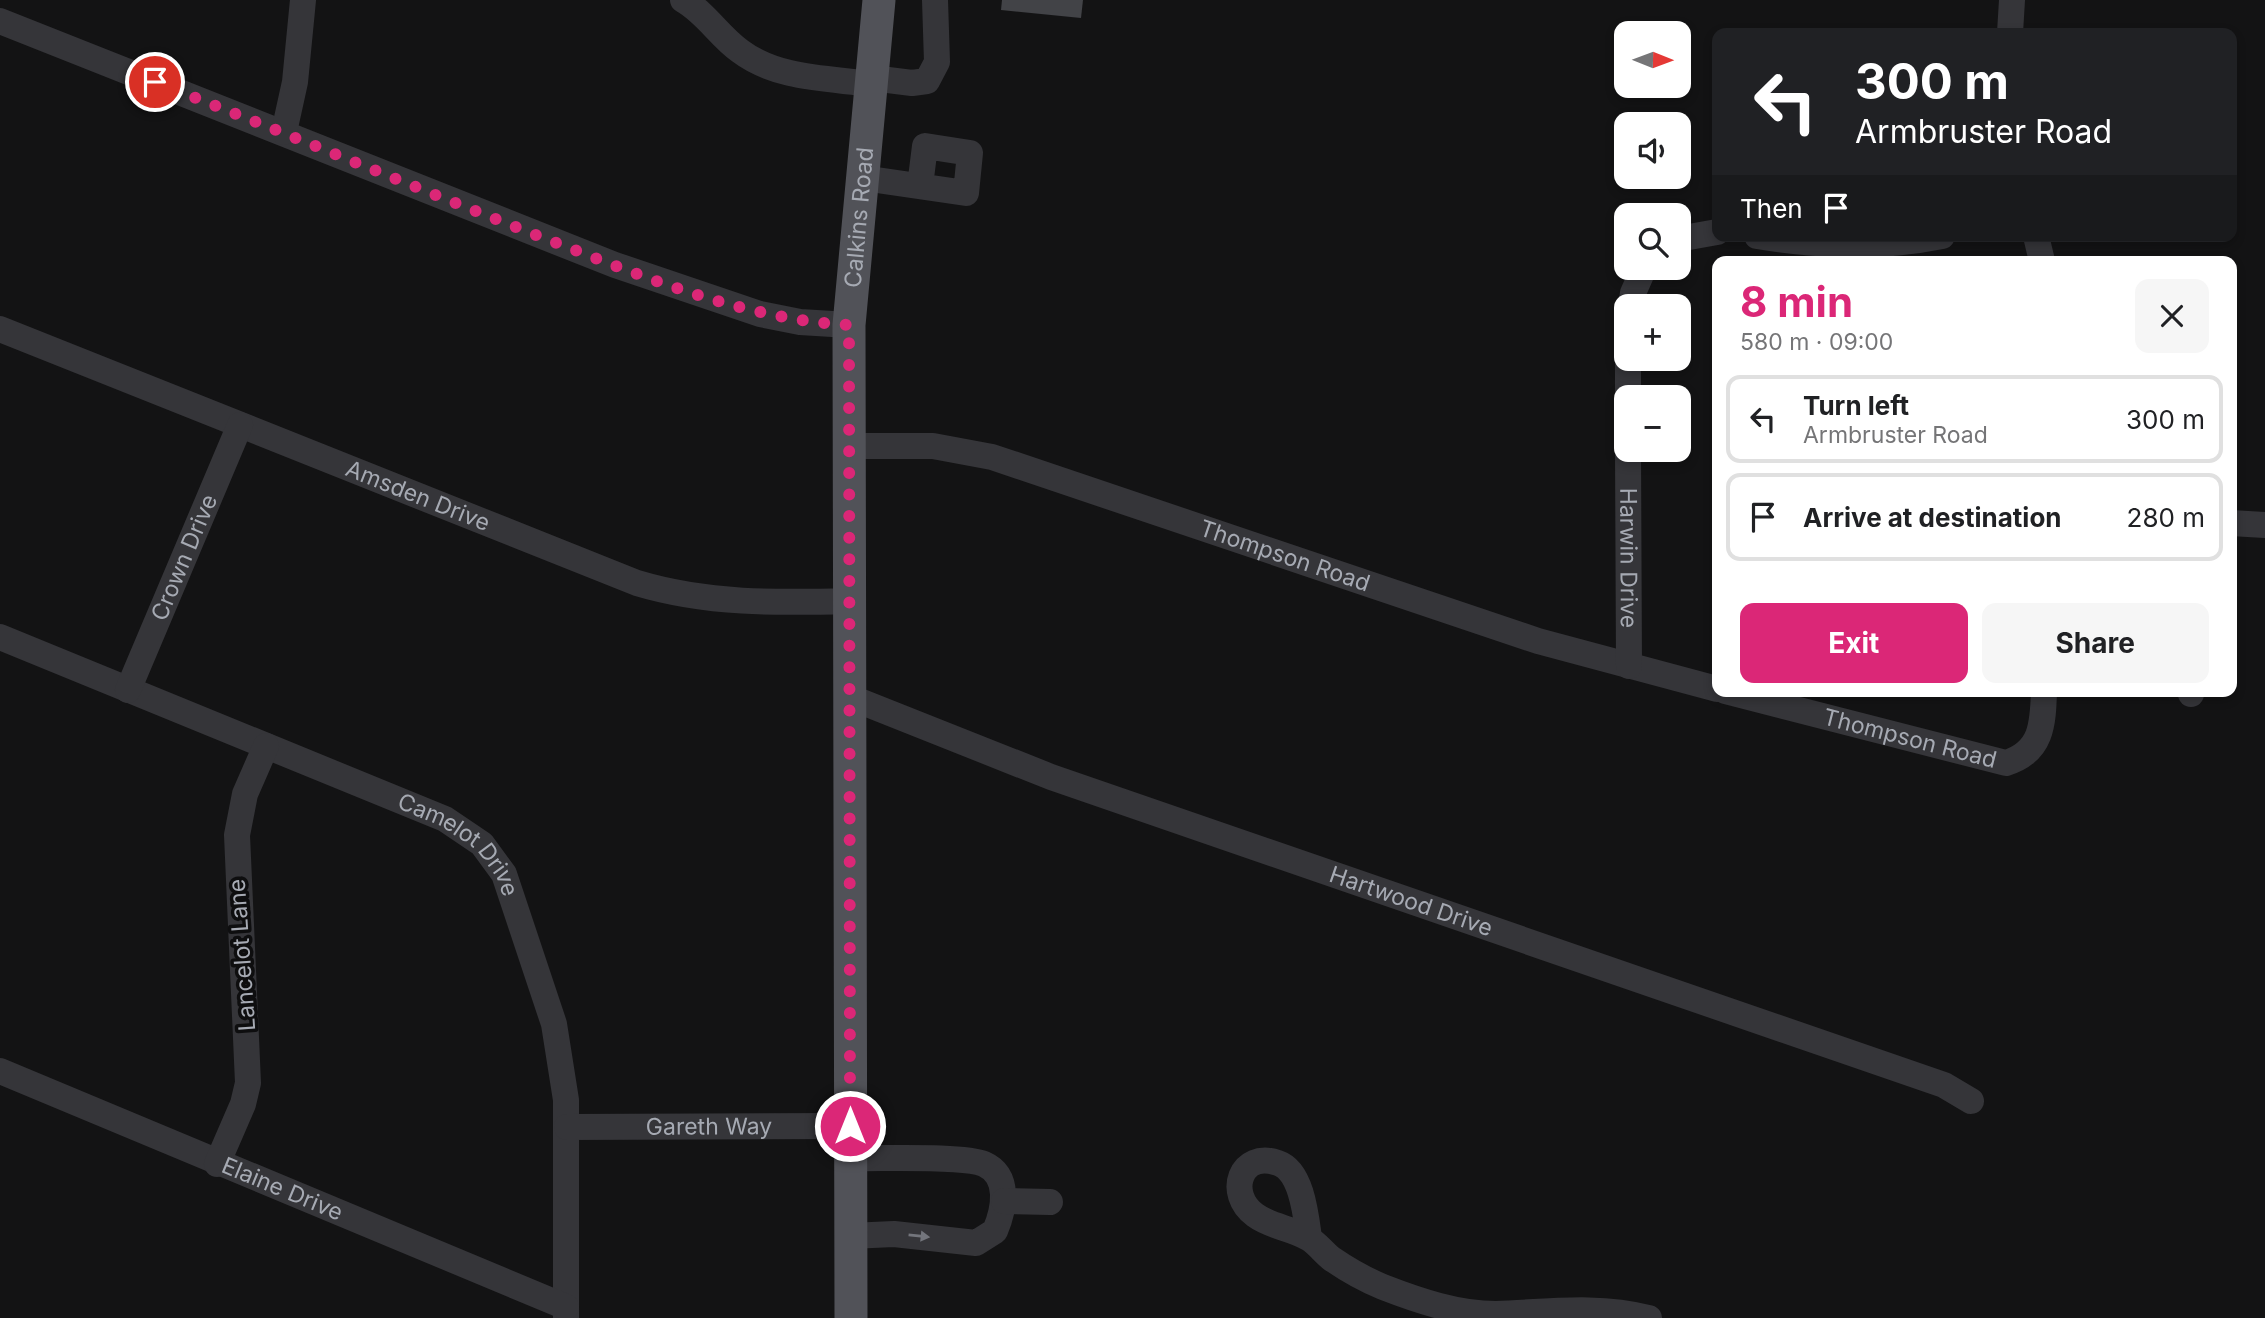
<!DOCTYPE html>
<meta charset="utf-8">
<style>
:root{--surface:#fff;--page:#f6f6f6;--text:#202124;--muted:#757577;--line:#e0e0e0;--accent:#db2777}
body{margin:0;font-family:Inter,sans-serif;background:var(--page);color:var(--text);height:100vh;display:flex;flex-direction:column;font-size:26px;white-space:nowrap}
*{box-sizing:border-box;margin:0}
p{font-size:23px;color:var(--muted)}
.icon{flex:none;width:38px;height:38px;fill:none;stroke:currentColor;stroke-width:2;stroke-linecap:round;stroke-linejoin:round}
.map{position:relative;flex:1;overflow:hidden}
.drawer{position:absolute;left:1712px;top:256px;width:525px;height:441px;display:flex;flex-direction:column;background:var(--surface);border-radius:14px;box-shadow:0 4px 10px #0003}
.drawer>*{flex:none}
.guide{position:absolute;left:1712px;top:28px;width:525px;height:214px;border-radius:14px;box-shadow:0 4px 10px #0003;background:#202124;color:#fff;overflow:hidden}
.needle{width:46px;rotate:91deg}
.buttons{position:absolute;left:1614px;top:21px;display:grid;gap:14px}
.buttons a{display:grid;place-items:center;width:77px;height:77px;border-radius:14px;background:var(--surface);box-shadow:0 4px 10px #0003;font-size:35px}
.pin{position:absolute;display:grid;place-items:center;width:60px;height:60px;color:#fff;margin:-30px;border:4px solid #fff;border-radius:50%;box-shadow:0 2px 7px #0007}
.me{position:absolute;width:77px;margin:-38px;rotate:0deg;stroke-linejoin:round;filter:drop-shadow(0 0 5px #0008)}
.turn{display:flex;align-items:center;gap:24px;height:147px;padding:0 28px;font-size:32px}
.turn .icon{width:91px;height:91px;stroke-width:2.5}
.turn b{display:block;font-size:49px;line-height:60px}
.then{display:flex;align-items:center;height:66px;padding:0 28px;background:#0003;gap:14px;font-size:26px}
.round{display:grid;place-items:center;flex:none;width:74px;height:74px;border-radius:14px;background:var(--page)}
.headline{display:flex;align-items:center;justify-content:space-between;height:119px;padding:0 28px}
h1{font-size:42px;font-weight:700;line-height:52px;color:var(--accent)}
.cta{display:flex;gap:14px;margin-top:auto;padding:14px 28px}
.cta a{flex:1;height:80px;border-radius:14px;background:var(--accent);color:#fff;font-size:28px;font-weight:700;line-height:80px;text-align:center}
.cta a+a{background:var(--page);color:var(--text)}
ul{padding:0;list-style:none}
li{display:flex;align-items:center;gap:21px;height:88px;margin:0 14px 10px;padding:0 14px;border:4px solid var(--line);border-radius:14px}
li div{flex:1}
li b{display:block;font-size:26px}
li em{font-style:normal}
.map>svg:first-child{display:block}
.building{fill:#424347}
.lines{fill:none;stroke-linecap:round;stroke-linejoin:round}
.minor{stroke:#353539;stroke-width:26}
.major{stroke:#515258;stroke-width:33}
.oneway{fill:#73757c}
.route{stroke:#db2777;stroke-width:12;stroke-dasharray:0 21.6}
.labels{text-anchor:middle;stroke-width:7;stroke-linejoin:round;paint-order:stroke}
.street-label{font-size:23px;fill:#a6aab3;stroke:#0e0e0f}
</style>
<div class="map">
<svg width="2265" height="1318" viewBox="0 0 2265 1318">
<rect width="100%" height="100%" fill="#131314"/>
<path class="building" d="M 1002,0 L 1083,0 L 1081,18 L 1001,10 Z"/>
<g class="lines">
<g class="minor">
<path d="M 683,0 C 706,13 719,36 740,51 C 777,79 827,78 871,84"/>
<path d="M 0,21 L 615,265 L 760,314 L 800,322 L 849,325"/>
<path d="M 2010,33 L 2012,0"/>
<path d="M 872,78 L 912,83 L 927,81 L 937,62 L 935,0"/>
<path d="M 284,132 L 295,82 L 303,0"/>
<path d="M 863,178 L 966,193 L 970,153 L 925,146 L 920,186"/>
<path d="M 1757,236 C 1820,246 1879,249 1942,236"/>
<path d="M 2036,236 L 2042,261"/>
<path d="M 1678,239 L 1717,232"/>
<path d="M 1631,306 L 1633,293 L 1644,268"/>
<path id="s1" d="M 0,329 L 637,583 C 707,604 777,603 849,601"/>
<path d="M 1628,359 L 1628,397"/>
<path id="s2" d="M 849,446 L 933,446 L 992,457 L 1538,641 L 1717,689"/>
<path id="s3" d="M 1628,450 L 1629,666"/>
<path d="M 2231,523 L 2265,525"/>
<path id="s4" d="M 0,637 L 445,819 L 482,844 L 504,874 L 554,1024 L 566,1100 L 566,1318"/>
<path id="s5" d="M 128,690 L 240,425"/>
<path id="s6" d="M 1725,691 L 2006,763 C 2042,752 2043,724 2044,691"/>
<path d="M 2191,694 L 2191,691"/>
<path id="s7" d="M 852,698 L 1051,777 L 1944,1085 L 1971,1101"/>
<path id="s8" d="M 0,1071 L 566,1307"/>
<path id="s9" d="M 567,1127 L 850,1126"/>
<path d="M 850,1158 C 878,1159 963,1155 984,1164 C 1011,1176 1004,1210 995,1231 L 976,1243 L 894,1234 L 850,1236"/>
<path d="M 217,1164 L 243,1104 L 248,1083 L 237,835 L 245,794 L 266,746"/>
<path d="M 1004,1201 L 1050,1202"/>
<path d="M 1309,1238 C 1306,1216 1302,1171 1278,1163 C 1240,1150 1226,1194 1255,1215 C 1271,1227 1292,1228 1308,1238 C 1317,1243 1324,1253 1332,1259 C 1348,1270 1366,1280 1383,1287 C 1419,1301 1458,1314 1496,1314 C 1549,1312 1597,1305 1649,1318"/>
</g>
<path class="major" id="s10" d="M 851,1318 L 849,325 L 879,0"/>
</g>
<defs><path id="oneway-solid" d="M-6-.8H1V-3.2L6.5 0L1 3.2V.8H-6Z" transform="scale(1.75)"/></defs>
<use class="oneway" href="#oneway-solid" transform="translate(919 1236) rotate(6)"/>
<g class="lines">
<path class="route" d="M 155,82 C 287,133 417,189 549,240 C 647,278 744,319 849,325 L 850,1126"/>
</g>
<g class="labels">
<g class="street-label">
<text dy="8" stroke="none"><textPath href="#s10" startOffset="1101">Calkins Road</textPath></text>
<text dy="8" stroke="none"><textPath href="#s1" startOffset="450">Amsden Drive</textPath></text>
<text dy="8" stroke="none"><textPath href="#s2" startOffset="453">Thompson Road</textPath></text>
<text dy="8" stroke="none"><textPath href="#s5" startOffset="144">Crown Drive</textPath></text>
<text dy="8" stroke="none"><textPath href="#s3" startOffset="108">Harwin Drive</textPath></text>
<text dy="8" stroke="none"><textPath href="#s6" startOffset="191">Thompson Road</textPath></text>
<text dy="8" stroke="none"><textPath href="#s4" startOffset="508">Camelot Drive</textPath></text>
<text dy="8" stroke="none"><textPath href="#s7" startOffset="595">Hartwood Drive</textPath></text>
<text transform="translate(242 955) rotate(-94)" y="8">Lancelot Lane</text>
<text dy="8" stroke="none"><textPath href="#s9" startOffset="142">Gareth Way</textPath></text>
<text dy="8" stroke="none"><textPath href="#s8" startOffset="306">Elaine Drive</textPath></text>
</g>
</g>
</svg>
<div class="buttons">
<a><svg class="needle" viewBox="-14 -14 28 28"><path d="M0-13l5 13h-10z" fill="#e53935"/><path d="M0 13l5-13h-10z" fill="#757577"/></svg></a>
<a><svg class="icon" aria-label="sound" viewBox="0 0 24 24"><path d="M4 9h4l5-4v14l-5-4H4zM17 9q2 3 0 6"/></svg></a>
<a><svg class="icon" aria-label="search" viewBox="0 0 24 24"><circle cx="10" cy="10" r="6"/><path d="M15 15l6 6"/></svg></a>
<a>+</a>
<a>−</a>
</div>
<div class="pin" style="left:155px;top:82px;background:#d93025"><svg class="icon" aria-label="arrive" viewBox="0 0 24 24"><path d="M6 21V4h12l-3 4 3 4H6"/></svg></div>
<svg class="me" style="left:850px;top:1126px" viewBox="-20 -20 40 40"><circle r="17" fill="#db2777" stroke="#fff" stroke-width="3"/><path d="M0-11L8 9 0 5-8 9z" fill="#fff"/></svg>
<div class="guide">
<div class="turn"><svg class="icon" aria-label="left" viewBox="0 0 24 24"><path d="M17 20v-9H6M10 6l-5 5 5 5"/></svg><div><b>300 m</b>Armbruster Road</div></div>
<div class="then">Then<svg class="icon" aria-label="arrive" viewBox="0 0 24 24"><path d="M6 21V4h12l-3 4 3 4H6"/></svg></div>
</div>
<section class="drawer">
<div class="headline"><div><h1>8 min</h1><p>580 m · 09:00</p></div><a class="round"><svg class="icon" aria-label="close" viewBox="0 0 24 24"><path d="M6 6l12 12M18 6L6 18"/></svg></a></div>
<ul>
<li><svg class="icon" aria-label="left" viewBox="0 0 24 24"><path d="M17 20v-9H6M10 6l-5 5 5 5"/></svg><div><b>Turn left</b><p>Armbruster Road</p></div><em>300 m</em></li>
<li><svg class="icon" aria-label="arrive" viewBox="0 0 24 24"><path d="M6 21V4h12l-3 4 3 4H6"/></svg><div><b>Arrive at destination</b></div><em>280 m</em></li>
</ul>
<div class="cta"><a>Exit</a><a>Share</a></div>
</section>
</div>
